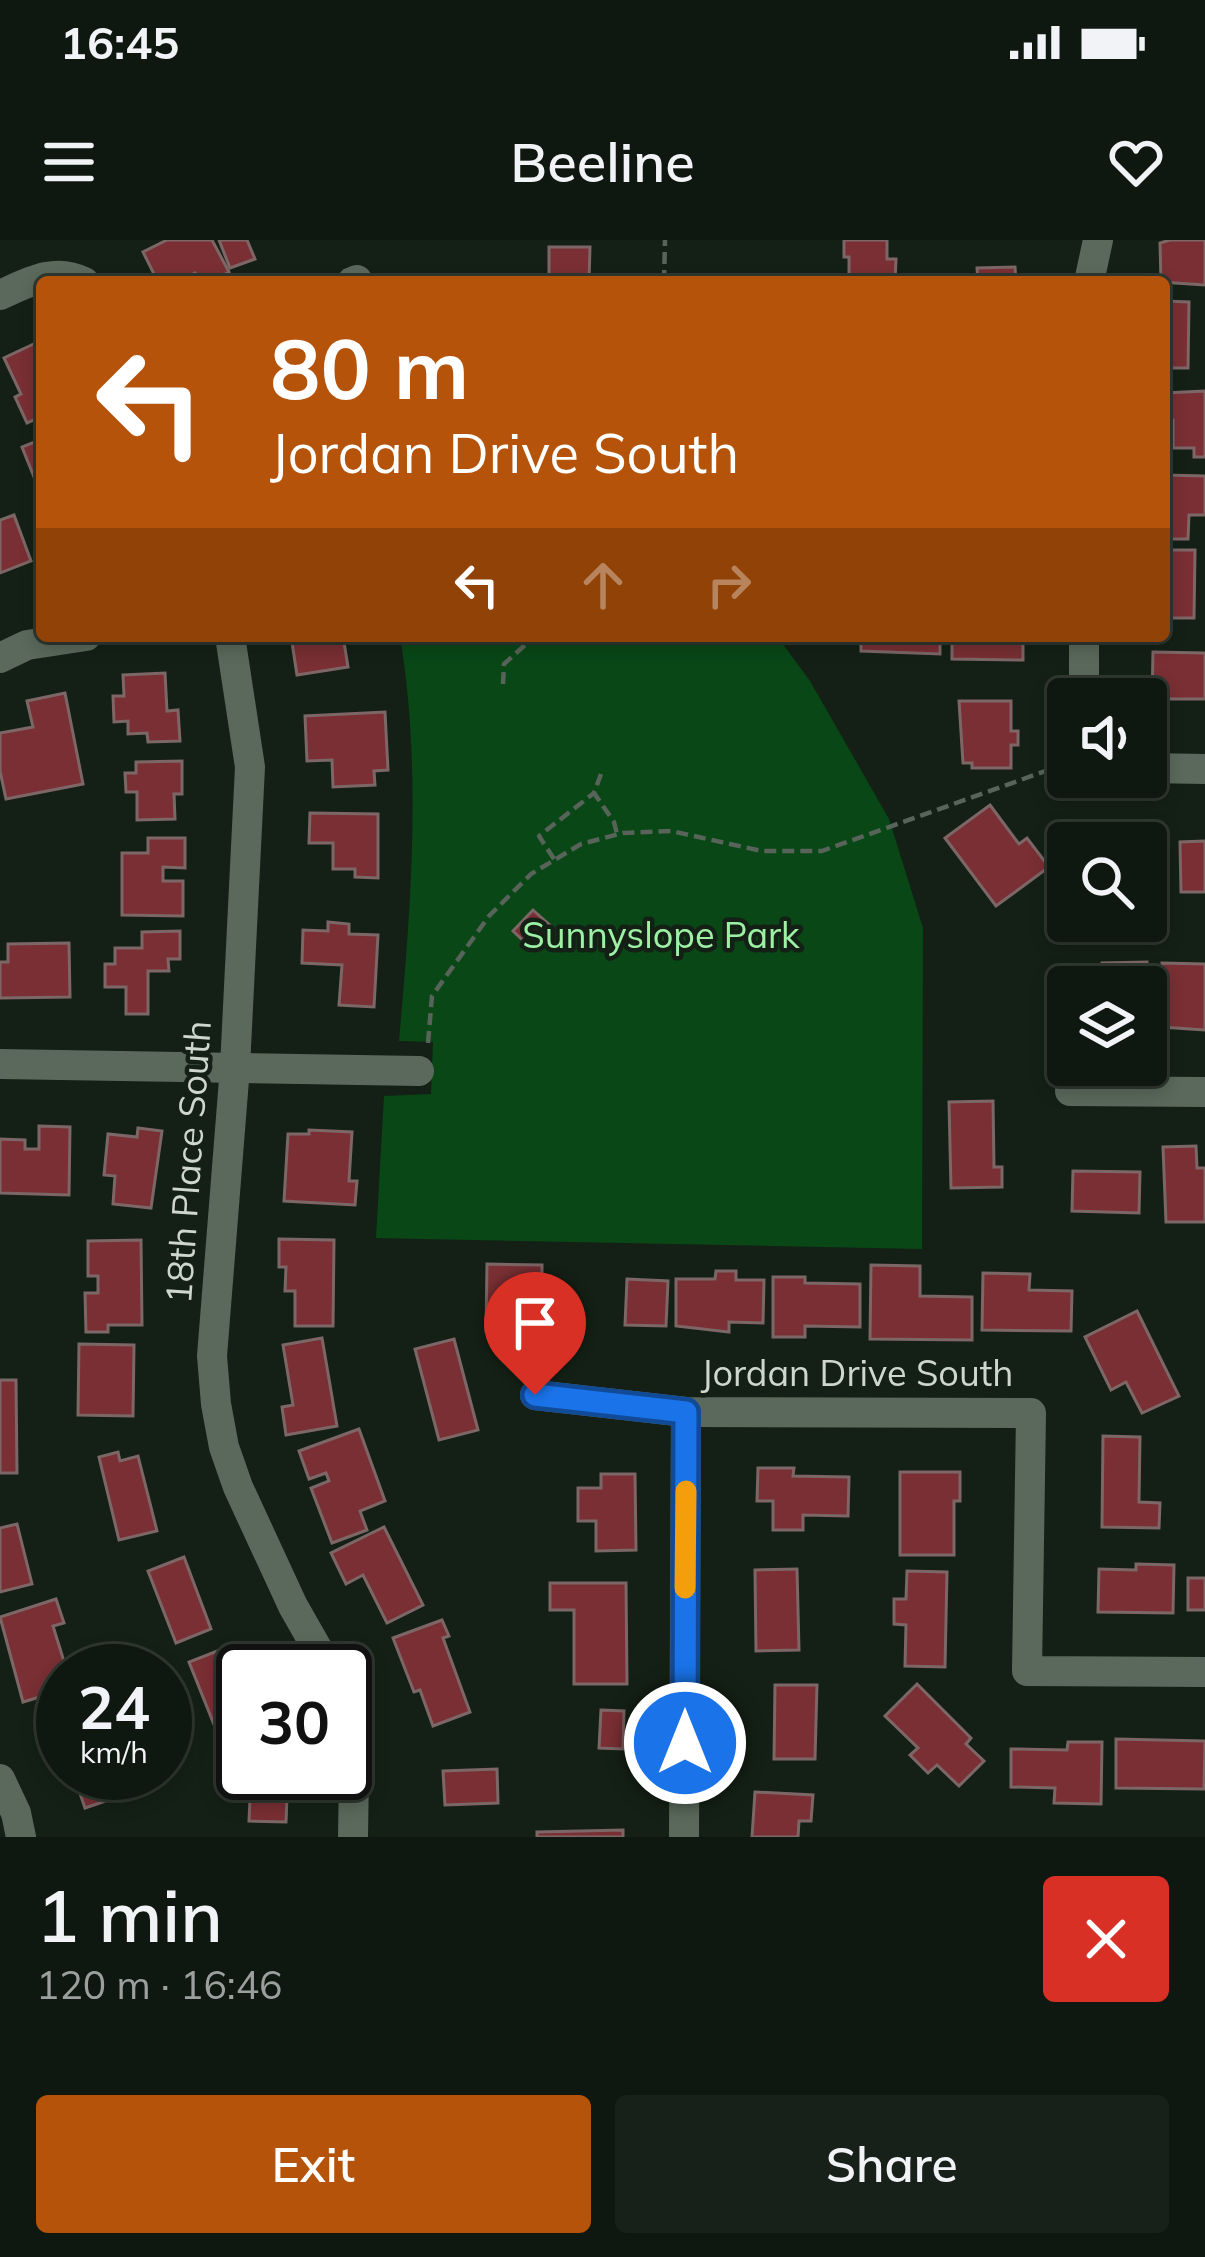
<!DOCTYPE html>
<meta charset="utf-8">
<style>
:root{--surface:#0f1810;--page:#182119;--text:#f1f3f6;--muted:#9ba09f;--line:#2f3730;--accent:#b45309}
body{margin:0;font-family:Mulish,sans-serif;background:var(--page);color:var(--text);height:100vh;display:flex;flex-direction:column;font-size:45px;white-space:nowrap}
*{box-sizing:border-box;margin:0}
p{font-size:39px;color:var(--muted)}
.icon{flex:none;width:66px;height:66px;fill:none;stroke:currentColor;stroke-width:2;stroke-linecap:round;stroke-linejoin:round}
.map{position:relative;height:1597px;overflow:hidden}
.sheet{display:flex;flex-direction:column;background:var(--surface);flex:1}
.sheet>*{flex:none}
.banner{position:absolute;left:36px;top:36px;width:1134px;height:366px;border-radius:12px;box-shadow:0 6px 18px #0003,0 0 0 3px var(--line);background:#b45309;color:#fff;overflow:hidden}
.fabs{position:absolute;left:1047px;top:438px;display:grid;gap:24px}
.fabs a{display:grid;place-items:center;width:120px;height:120px;border-radius:12px;background:var(--surface);box-shadow:0 6px 18px #0003,0 0 0 3px var(--line);font-size:60px}
.speed{position:absolute;left:36px;top:1404px;display:flex;gap:24px;font-size:60px;font-weight:700;text-align:center}
.speed>*{display:grid;place-content:center;width:156px;height:156px;border-radius:50%;background:var(--surface);box-shadow:0 6px 18px #0003,0 0 0 3px var(--line);line-height:1}
.speed small{font-size:30px;font-weight:400}
.speed .limit{border:6px solid #111;border-radius:18px;background:#fff;color:#111}
.pin{position:absolute;display:grid;place-items:center;width:102px;height:102px;color:#fff;margin:-123px -51px;border-radius:50% 50% 50% 0;rotate:-45deg;box-shadow:0 0 12px #0007}
.pin .icon{rotate:45deg}
.me{position:absolute;width:132px;margin:-66px;rotate:0deg;stroke-linejoin:round;filter:drop-shadow(0 0 9px #0008)}
.turn{display:flex;align-items:center;gap:42px;height:252px;padding:0 36px;font-size:54px}
.turn .icon{width:156px;height:156px;stroke-width:2.5}
.turn b{display:block;font-size:84px;line-height:102px}
.lanes{display:flex;align-items:center;height:114px;padding:0 36px;background:#0003;justify-content:center;gap:60px;direction:ltr}
.lanes .off{opacity:.35}
.round{display:grid;place-items:center;flex:none;width:126px;height:126px;border-radius:12px;background:var(--page)}
.head{display:flex;align-items:center;justify-content:space-between;height:204px;padding:0 36px}
h1{font-size:72px;font-weight:600;line-height:90px}
.cta{display:flex;gap:24px;margin-top:auto;padding:24px 36px}
.cta a{flex:1;height:138px;border-radius:12px;background:var(--accent);color:#fff;font-size:48px;font-weight:600;line-height:138px;text-align:center}
.cta a+a{background:var(--page);color:var(--text)}
.status{display:flex;justify-content:space-between;align-items:center;height:84px;padding:0 60px;background:var(--surface);direction:ltr}
.status svg{height:33px;fill:currentColor}
header{display:flex;justify-content:space-between;align-items:center;height:156px;padding:0 36px;background:var(--surface);font-size:54px;font-weight:600}
.map>svg:first-child{display:block}
.green{fill:#094717}
.building{fill:#792f34;stroke:#7c6766;stroke-width:3}
.lines{fill:none;stroke-linecap:round;stroke-linejoin:round}
.path{stroke:#586359;stroke-width:4.5;stroke-dasharray:12 6;stroke-linecap:butt}
.minor{stroke:#5a695b;stroke-width:30}
.route-casing{stroke:#114b97;stroke-width:30}
.route{stroke:#1a73e8;stroke-width:21}
.slow{stroke:#f59e0b;stroke-width:21}
.labels{text-anchor:middle;stroke-width:9;stroke-linejoin:round;paint-order:stroke}
.park-label{font-size:36px;fill:#9df1a4;stroke:#142015}
.street-label{font-size:36px;fill:#ced6ce;stroke:#142015}
</style>
<div class="status"><b>16:45</b><svg viewBox="0 0 49 12"><path d="M0 12V9h3v3zM5 12V6h3v6zM10 12V3h3v9zM15 12V0h3v12zM26 1h20v11H26zM47 4h2v5h-2z"/></svg></div>
<header><svg class="icon" aria-label="menu" viewBox="0 0 24 24"><path d="M4 6h16M4 12h16M4 18h16"/></svg>Beeline<svg class="icon" aria-label="heart" viewBox="0 0 24 24"><path d="M12 20l-8-8c-3-5 5-10 8-4 3-6 11-1 8 4z"/></svg></header>
<div class="map">
<svg width="1205" height="1597" viewBox="0 0 1205 1597">
<rect width="100%" height="100%" fill="#142015"/>
<path class="green" d="M 400,396 L 777,396 L 810,441 L 889,579 L 923,688 L 922,1009 L 376,998 L 384,856 L 431,854 L 433,802 L 399,801 C 411,667 422,529 400,396 Z"/>
<g class="building">
<path d="M 167,0 L 212,0 L 229,32 L 211,42 L 200,42 L 195,33 L 177,42 L 158,42 L 143,12 Z"/>
<path d="M 219,0 L 247,0 L 255,19 L 230,28 Z"/>
<path d="M 844,0 L 887,0 L 887,19 L 896,19 L 895,42 L 849,42 L 849,17 L 844,17 Z"/>
<path d="M 1170,0 L 1205,0 L 1205,45 L 1161,42 L 1160,3 Z"/>
<path d="M 549,7 L 590,7 L 589,42 L 549,42 Z"/>
<path d="M 1015,27 L 1016,42 L 978,42 L 977,28 Z"/>
<path d="M 1164,61 L 1189,62 L 1188,128 L 1164,128 Z"/>
<path d="M 42,100 L 42,176 L 27,183 L 15,157 L 21,154 L 4,118 Z"/>
<path d="M 1205,151 L 1205,217 L 1194,217 L 1194,208 L 1173,208 L 1173,180 L 1164,180 L 1164,153 Z"/>
<path d="M 42,199 L 42,233 L 34,237 L 22,207 Z"/>
<path d="M 1164,235 L 1205,236 L 1205,275 L 1189,275 L 1188,299 L 1164,299 Z"/>
<path d="M 14,275 L 31,321 L 0,333 L 0,280 Z"/>
<path d="M 1164,310 L 1195,310 L 1194,378 L 1164,378 Z"/>
<path d="M 291,396 L 343,396 L 348,427 L 297,435 Z"/>
<path d="M 861,396 L 940,396 L 940,414 L 861,411 Z"/>
<path d="M 952,396 L 1023,396 L 1023,420 L 952,419 Z"/>
<path d="M 1153,412 L 1205,413 L 1205,459 L 1152,459 Z"/>
<path d="M 165,433 L 167,471 L 178,470 L 180,501 L 148,502 L 147,493 L 128,494 L 128,481 L 114,482 L 113,456 L 124,456 L 123,435 Z"/>
<path d="M 65,453 L 83,544 L 6,559 L 0,531 L 0,493 L 33,487 L 27,461 Z"/>
<path d="M 959,461 L 1011,461 L 1011,491 L 1018,491 L 1018,505 L 1011,505 L 1011,528 L 972,528 L 972,523 L 963,523 Z"/>
<path d="M 385,472 L 388,530 L 374,531 L 375,545 L 333,547 L 332,520 L 307,521 L 305,476 Z"/>
<path d="M 182,521 L 182,554 L 174,554 L 175,579 L 137,580 L 137,552 L 126,552 L 125,533 L 136,533 L 136,522 Z"/>
<path d="M 990,565 L 1019,604 L 1027,598 L 1049,627 L 996,666 L 945,598 Z"/>
<path d="M 310,573 L 378,574 L 378,638 L 355,637 L 355,629 L 333,629 L 333,603 L 309,603 Z"/>
<path d="M 1080,584 L 1127,585 L 1127,594 L 1157,595 L 1156,629 L 1146,629 L 1146,603 L 1080,603 Z"/>
<path d="M 148,598 L 185,598 L 185,628 L 163,627 L 163,641 L 183,641 L 183,676 L 122,675 L 122,613 L 148,613 Z"/>
<path d="M 1205,601 L 1205,652 L 1181,652 L 1180,602 Z"/>
<path d="M 533,670 L 552,687 L 532,709 L 513,691 Z"/>
<path d="M 328,682 L 349,684 L 349,694 L 378,695 L 374,767 L 339,765 L 342,725 L 302,723 L 303,690 L 328,691 Z"/>
<path d="M 180,691 L 180,719 L 168,719 L 169,731 L 148,731 L 148,774 L 126,774 L 126,747 L 105,747 L 105,724 L 115,724 L 115,708 L 142,708 L 142,692 Z"/>
<path d="M 69,703 L 70,757 L 0,758 L 0,722 L 8,722 L 8,704 Z"/>
<path d="M 1147,722 L 1148,775 L 1146,747 L 1086,747 L 1086,740 L 1103,739 L 1102,723 Z"/>
<path d="M 1162,723 L 1205,724 L 1205,790 L 1161,787 Z"/>
<path d="M 993,861 L 994,927 L 1002,927 L 1002,947 L 951,948 L 949,862 Z"/>
<path d="M 39,886 L 70,887 L 69,955 L 0,953 L 0,899 L 25,900 L 25,909 L 39,909 Z"/>
<path d="M 138,888 L 162,891 L 151,968 L 113,964 L 115,936 L 104,935 L 108,894 L 137,897 Z"/>
<path d="M 309,890 L 352,892 L 349,941 L 357,941 L 355,965 L 284,961 L 288,894 L 309,894 Z"/>
<path d="M 1196,906 L 1197,928 L 1205,928 L 1205,982 L 1166,982 L 1163,907 Z"/>
<path d="M 1073,931 L 1140,932 L 1139,973 L 1072,971 Z"/>
<path d="M 279,999 L 334,1000 L 333,1086 L 295,1086 L 295,1051 L 285,1051 L 286,1027 L 279,1027 Z"/>
<path d="M 141,1000 L 142,1085 L 108,1085 L 108,1092 L 86,1092 L 85,1053 L 98,1053 L 98,1036 L 88,1036 L 88,1001 Z"/>
<path d="M 487,1024 L 542,1025 L 542,1066 L 510,1066 L 510,1091 L 486,1091 Z"/>
<path d="M 871,1025 L 920,1026 L 920,1056 L 972,1057 L 972,1100 L 870,1099 Z"/>
<path d="M 716,1031 L 736,1031 L 736,1040 L 764,1040 L 763,1083 L 729,1082 L 729,1092 L 676,1086 L 676,1039 L 715,1039 Z"/>
<path d="M 983,1033 L 1030,1034 L 1029,1050 L 1072,1051 L 1071,1091 L 982,1090 Z"/>
<path d="M 773,1037 L 805,1037 L 805,1043 L 860,1044 L 860,1087 L 805,1086 L 805,1097 L 773,1097 Z"/>
<path d="M 627,1039 L 668,1041 L 666,1086 L 625,1085 Z"/>
<path d="M 1137,1071 L 1179,1156 L 1142,1173 L 1126,1142 L 1111,1150 L 1085,1097 Z"/>
<path d="M 322,1098 L 337,1186 L 286,1195 L 282,1167 L 293,1165 L 283,1105 Z"/>
<path d="M 454,1099 L 478,1190 L 439,1200 L 415,1109 Z"/>
<path d="M 79,1104 L 134,1105 L 133,1176 L 78,1175 Z"/>
<path d="M 0,1140 L 16,1140 L 17,1233 L 0,1233 Z"/>
<path d="M 359,1189 L 385,1261 L 360,1271 L 367,1290 L 332,1303 L 311,1248 L 329,1241 L 326,1233 L 309,1239 L 299,1211 Z"/>
<path d="M 1103,1196 L 1140,1197 L 1139,1262 L 1160,1263 L 1159,1288 L 1102,1287 Z"/>
<path d="M 118,1212 L 120,1221 L 138,1216 L 157,1291 L 119,1300 L 99,1217 Z"/>
<path d="M 758,1228 L 794,1228 L 793,1236 L 849,1237 L 848,1276 L 803,1275 L 803,1290 L 773,1290 L 773,1261 L 757,1261 Z"/>
<path d="M 900,1232 L 960,1232 L 960,1261 L 954,1261 L 954,1315 L 900,1315 Z"/>
<path d="M 601,1234 L 635,1234 L 636,1310 L 596,1311 L 596,1281 L 578,1281 L 578,1248 L 601,1248 Z"/>
<path d="M 17,1284 L 32,1344 L 0,1352 L 0,1288 Z"/>
<path d="M 384,1287 L 423,1365 L 387,1383 L 363,1335 L 346,1344 L 331,1313 Z"/>
<path d="M 184,1317 L 211,1389 L 176,1403 L 148,1331 Z"/>
<path d="M 1136,1324 L 1174,1325 L 1173,1373 L 1098,1372 L 1099,1329 L 1136,1330 Z"/>
<path d="M 797,1329 L 799,1410 L 756,1411 L 755,1330 Z"/>
<path d="M 907,1331 L 947,1332 L 945,1427 L 905,1426 L 906,1385 L 894,1384 L 894,1359 L 906,1359 Z"/>
<rect x="1188" y="1338" width="17" height="32"/>
<path d="M 550,1343 L 626,1343 L 627,1444 L 574,1444 L 574,1370 L 550,1370 Z"/>
<path d="M 56,1359 L 64,1383 L 53,1386 L 67,1431 L 63,1431 L 63,1450 L 23,1462 L 0,1377 Z"/>
<path d="M 442,1380 L 449,1396 L 443,1398 L 470,1472 L 433,1486 L 420,1450 L 414,1452 L 393,1398 Z"/>
<path d="M 230,1406 L 243,1440 L 243,1487 L 219,1497 L 189,1422 Z"/>
<path d="M 917,1444 L 971,1498 L 966,1504 L 984,1521 L 959,1546 L 937,1525 L 928,1533 L 910,1515 L 918,1508 L 885,1476 Z"/>
<path d="M 775,1445 L 817,1445 L 815,1519 L 774,1519 Z"/>
<path d="M 601,1470 L 624,1471 L 623,1509 L 599,1508 Z"/>
<path d="M 1116,1499 L 1205,1501 L 1204,1549 L 1116,1548 Z"/>
<path d="M 1068,1502 L 1102,1502 L 1101,1564 L 1054,1563 L 1055,1548 L 1011,1547 L 1011,1509 L 1067,1510 Z"/>
<path d="M 497,1529 L 498,1563 L 445,1565 L 443,1531 Z"/>
<path d="M 73,1533 L 122,1533 L 129,1553 L 85,1568 Z"/>
<path d="M 251,1533 L 288,1533 L 286,1582 L 249,1581 Z"/>
<path d="M 755,1552 L 813,1555 L 811,1581 L 799,1581 L 798,1597 L 752,1597 Z"/>
<path d="M 623,1590 L 623,1597 L 537,1597 L 537,1592 Z"/>
</g>
<g class="lines">
<g class="path">
<path d="M 664,42 L 665,0"/>
<path d="M 503,444 L 504,424 L 535,396"/>
<path d="M 601,534 L 594,553 L 614,582 L 617,594"/>
<path d="M 554,619 L 539,596 L 594,553"/>
<path d="M 428,803 L 432,756 L 489,676 L 531,634 L 581,604 L 623,593 L 671,591 L 762,611 L 822,611 L 1068,523"/>
</g>
<g class="minor">
<path d="M 352,42 L 357,40"/>
<path d="M 1089,42 L 1098,0"/>
<path d="M 0,55 C 29,42 54,27 84,42"/>
<path d="M 230,396 L 250,527 L 235,827 L 212,1116 L 216,1164 L 224,1207 L 238,1247 L 293,1366 L 330,1431"/>
<path d="M 0,418 L 27,405 L 86,396"/>
<path d="M 1084,459 L 1084,396"/>
<path d="M 1146,528 L 1205,529"/>
<path d="M 0,824 L 419,831"/>
<path d="M 1070,851 L 1205,852"/>
<path d="M 535,1155 L 686,1172 L 1031,1173 L 1027,1431 L 1205,1432"/>
<path d="M 345,1470 L 354,1533 L 353,1597"/>
<path d="M 0,1539 L 16,1573 L 21,1597"/>
<path d="M 684,1597 L 686,1172"/>
</g>
</g>
<g class="lines">
<g class="route-casing">
<path id="route" d="M 535,1155 L 686,1172 L 685,1503"/>
</g>
<use href="#route" class="route"/>
<path class="slow" d="M 685,1348 L 686,1251"/>
</g>
<g class="labels">
<g class="park-label">
<text x="661" y="708">Sunnyslope Park</text>
</g>
<g class="street-label">
<text transform="translate(188 922) rotate(-86)" y="13">18th Place South</text>
<text x="857" y="1146">Jordan Drive South</text>
</g>
</g>
</svg>
<div class="fabs">
<a><svg class="icon" aria-label="sound" viewBox="0 0 24 24"><path d="M4 9h4l5-4v14l-5-4H4zM17 9q2 3 0 6"/></svg></a>
<a><svg class="icon" aria-label="search" viewBox="0 0 24 24"><circle cx="10" cy="10" r="6"/><path d="M15 15l6 6"/></svg></a>
<a><svg class="icon" aria-label="layers" viewBox="0 0 24 24"><path d="M12 4l9 5-9 5-9-5zM3 14l9 5 9-5"/></svg></a>
</div>
<div class="speed"><div>24<small>km/h</small></div><div class="limit">30</div></div>
<div class="pin" style="left:535px;top:1155px;background:#d93025"><svg class="icon" aria-label="arrive" viewBox="0 0 24 24"><path d="M6 21V4h12l-3 4 3 4H6"/></svg></div>
<svg class="me" style="left:685px;top:1503px" viewBox="-20 -20 40 40"><circle r="17" fill="#1a73e8" stroke="#fff" stroke-width="3"/><path d="M0-11L8 9 0 5-8 9z" fill="#fff"/></svg>
<div class="banner">
<div class="turn"><svg class="icon" aria-label="left" viewBox="0 0 24 24"><path d="M17 20v-9H6M10 6l-5 5 5 5"/></svg><div><b>80 m</b>Jordan Drive South</div></div>
<div class="lanes"><svg class="icon" aria-label="left" viewBox="0 0 24 24"><path d="M17 20v-9H6M10 6l-5 5 5 5"/></svg><svg class="icon off" aria-label="ahead" viewBox="0 0 24 24"><path d="M12 20V5M6 11l6-6 6 6"/></svg><svg class="icon off" aria-label="right" viewBox="0 0 24 24"><path d="M7 20v-9h11M14 6l5 5-5 5"/></svg></div>
</div>
</div>
<section class="sheet">
<div class="head"><div><h1>1 min</h1><p>120 m · 16:46</p></div><a class="round" style="background:#d93025;color:#fff"><svg class="icon" aria-label="close" viewBox="0 0 24 24"><path d="M6 6l12 12M18 6L6 18"/></svg></a></div>
<div class="cta"><a>Exit</a><a>Share</a></div>
</section>
